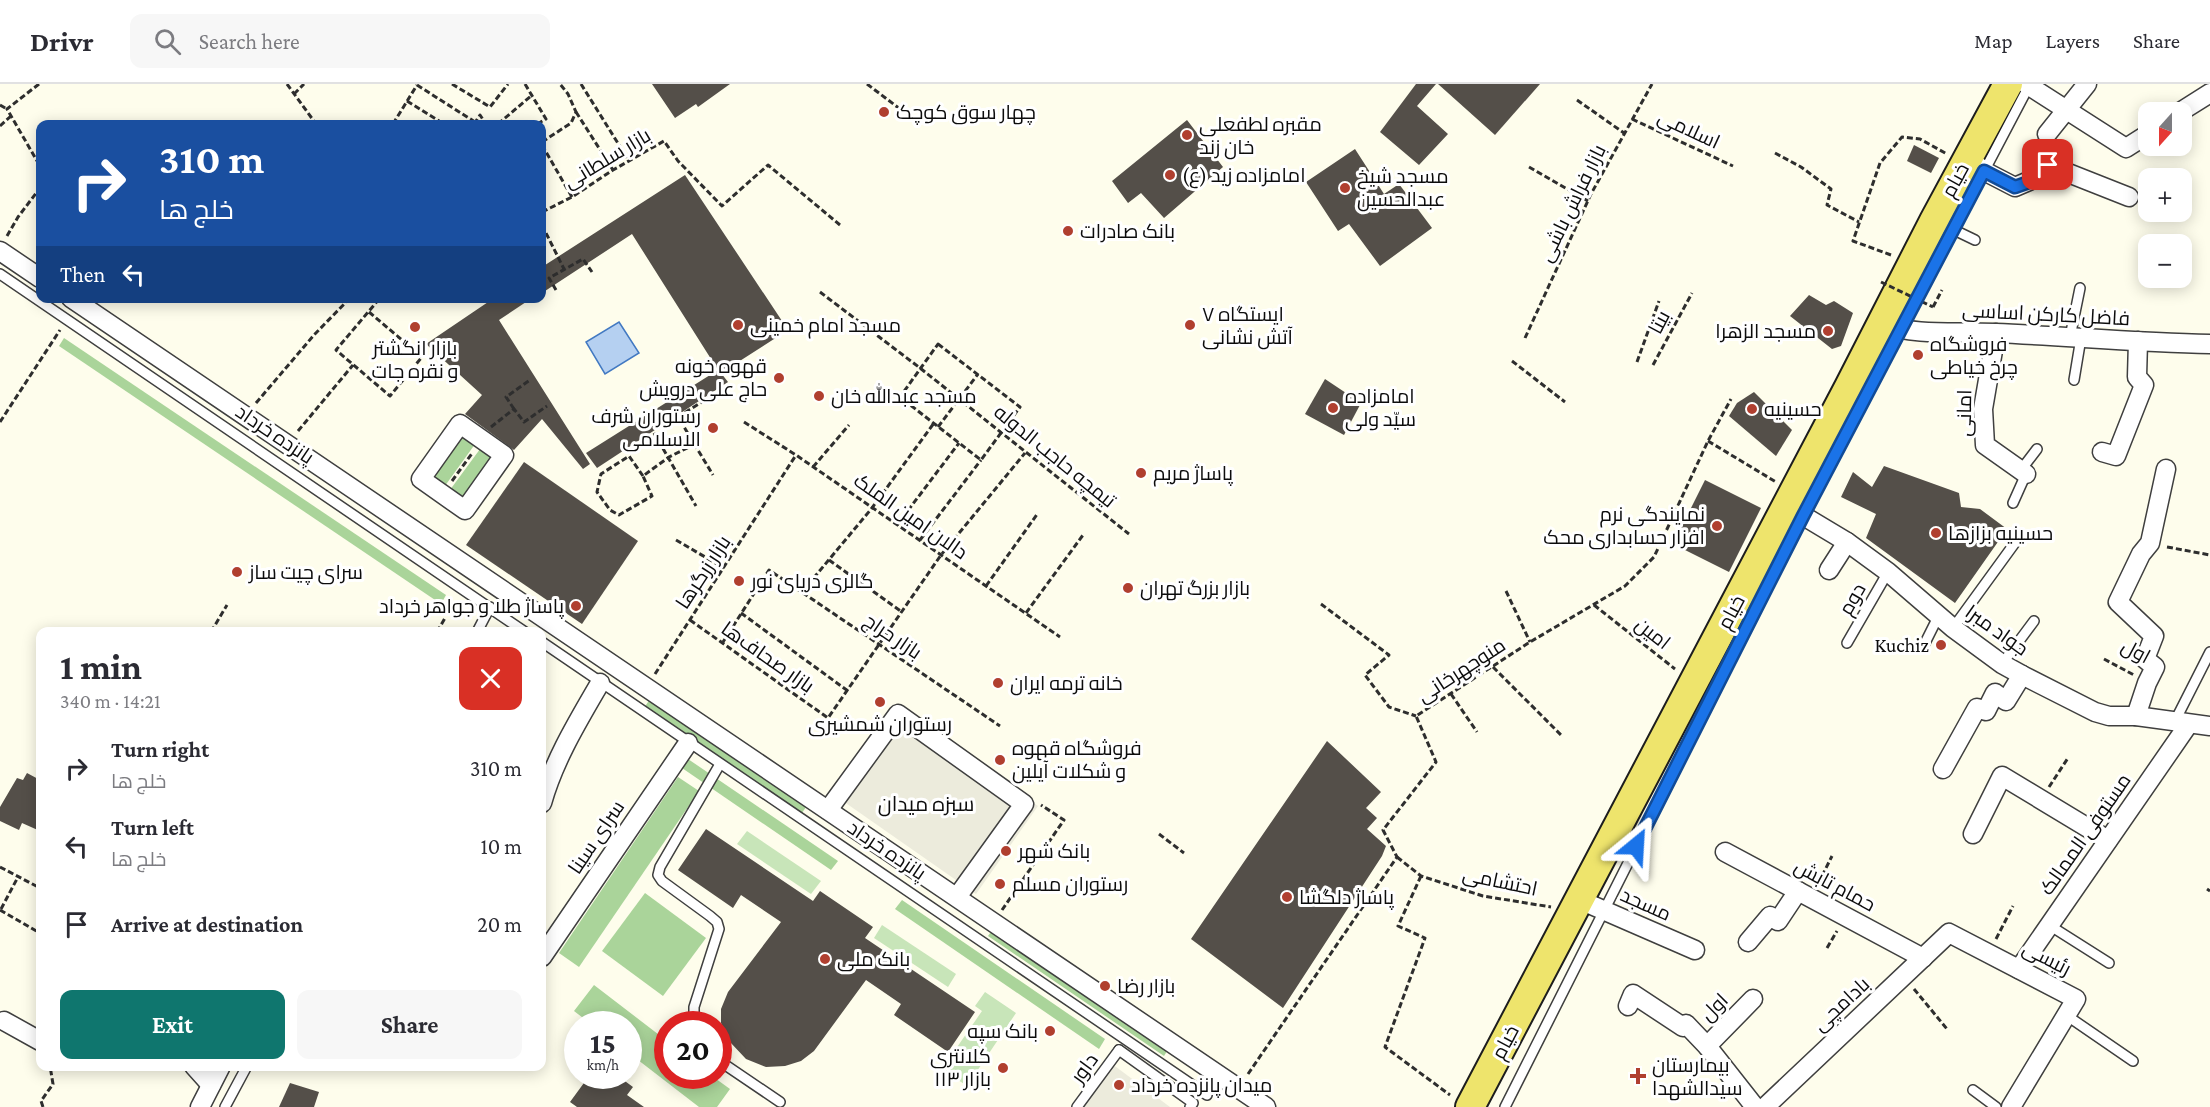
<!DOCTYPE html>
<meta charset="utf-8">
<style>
:root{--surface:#fff;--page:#f7f7f7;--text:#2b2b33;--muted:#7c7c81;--line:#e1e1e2;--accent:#0f766e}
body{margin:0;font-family:"Crimson Pro",Cairo,serif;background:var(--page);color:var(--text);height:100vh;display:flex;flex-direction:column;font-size:22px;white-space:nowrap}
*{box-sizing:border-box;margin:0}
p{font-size:20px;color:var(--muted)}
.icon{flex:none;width:33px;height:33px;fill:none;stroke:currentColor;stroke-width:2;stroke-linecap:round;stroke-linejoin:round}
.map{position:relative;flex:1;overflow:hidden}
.sheet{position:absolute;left:36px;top:543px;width:510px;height:444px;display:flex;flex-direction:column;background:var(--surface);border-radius:12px;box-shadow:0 3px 15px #0003}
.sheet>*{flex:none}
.guide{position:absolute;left:36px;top:36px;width:510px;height:183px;border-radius:12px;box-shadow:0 3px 15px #0003;background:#1a4fa0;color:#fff;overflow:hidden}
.needle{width:39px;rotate:201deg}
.tools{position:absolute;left:2138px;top:18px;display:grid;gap:12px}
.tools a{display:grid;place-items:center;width:54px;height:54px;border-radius:12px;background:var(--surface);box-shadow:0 3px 15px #0003;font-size:30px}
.speed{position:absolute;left:564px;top:927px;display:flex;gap:12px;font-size:30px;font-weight:700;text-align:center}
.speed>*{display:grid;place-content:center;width:78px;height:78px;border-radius:50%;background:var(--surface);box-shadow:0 3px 15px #0003;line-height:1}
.speed small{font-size:15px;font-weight:400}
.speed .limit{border:9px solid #d22;background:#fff;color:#111}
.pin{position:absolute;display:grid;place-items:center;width:51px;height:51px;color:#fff;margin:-26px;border-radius:12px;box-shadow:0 3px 9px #0006}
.me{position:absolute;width:66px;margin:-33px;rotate:27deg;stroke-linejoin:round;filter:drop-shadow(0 0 4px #0008)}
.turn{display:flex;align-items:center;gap:21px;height:126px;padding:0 24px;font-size:27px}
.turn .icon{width:78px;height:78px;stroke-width:2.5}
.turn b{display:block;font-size:42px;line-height:51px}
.then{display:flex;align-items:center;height:57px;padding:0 24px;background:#0003;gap:12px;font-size:22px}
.round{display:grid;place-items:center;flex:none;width:63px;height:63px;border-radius:12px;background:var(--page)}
.headline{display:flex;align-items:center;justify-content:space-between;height:102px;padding:0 24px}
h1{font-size:36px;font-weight:700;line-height:45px}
.action{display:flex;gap:12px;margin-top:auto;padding:12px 24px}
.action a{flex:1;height:69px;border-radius:12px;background:var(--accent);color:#fff;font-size:24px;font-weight:700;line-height:69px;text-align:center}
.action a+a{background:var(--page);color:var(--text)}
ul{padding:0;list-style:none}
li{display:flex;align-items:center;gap:18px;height:78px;padding:0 24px}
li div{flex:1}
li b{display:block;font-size:22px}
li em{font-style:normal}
header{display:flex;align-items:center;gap:36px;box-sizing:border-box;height:84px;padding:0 30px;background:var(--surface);border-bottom:2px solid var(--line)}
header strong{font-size:28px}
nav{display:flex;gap:33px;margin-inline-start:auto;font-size:21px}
.search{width:420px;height:54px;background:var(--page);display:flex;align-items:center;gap:15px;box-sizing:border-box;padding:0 21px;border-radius:12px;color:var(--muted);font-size:22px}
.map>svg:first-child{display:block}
.green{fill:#c8e5b9}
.forest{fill:#aad49a}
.plaza{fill:#ecebdc}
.water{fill:#b5d0f1;stroke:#4279c2;stroke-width:1.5}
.building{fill:#544f49}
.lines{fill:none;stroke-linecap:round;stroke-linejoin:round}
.lane-casing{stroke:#3f3f3f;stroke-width:12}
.street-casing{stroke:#3f3f3f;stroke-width:21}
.primary-casing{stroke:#1d1d1d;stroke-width:32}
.path{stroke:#2e2e2e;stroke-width:3;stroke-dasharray:6 3;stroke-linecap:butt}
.lane{stroke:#fff;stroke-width:9}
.street{stroke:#fff;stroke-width:18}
.primary{stroke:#eee46c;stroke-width:28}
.path-bridge{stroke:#2e2e2e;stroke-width:3;stroke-dasharray:6 3;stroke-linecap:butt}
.route-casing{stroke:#114b97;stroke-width:15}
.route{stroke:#1a73e8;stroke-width:10}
.poi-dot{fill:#b03f2f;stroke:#fff;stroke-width:2}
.labels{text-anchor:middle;stroke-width:6;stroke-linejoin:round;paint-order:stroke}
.poi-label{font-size:20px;fill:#0c0c0c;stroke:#fff;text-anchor:start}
.street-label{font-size:20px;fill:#0c0c0c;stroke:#fff}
.neighbourhood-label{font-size:21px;fill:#0c0c0c;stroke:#fff}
</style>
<header>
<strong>Drivr</strong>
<div class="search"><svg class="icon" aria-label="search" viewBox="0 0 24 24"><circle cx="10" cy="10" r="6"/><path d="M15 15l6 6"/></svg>Search here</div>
<nav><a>Map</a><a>Layers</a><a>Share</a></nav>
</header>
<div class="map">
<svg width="2210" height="1023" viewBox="0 0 2210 1023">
<rect width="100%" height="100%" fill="#fefdec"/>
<g class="green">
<path d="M 747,747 L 821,797 L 811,810 L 737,760 Z"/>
<path d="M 882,841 L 956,890 L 948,903 L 874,854 Z"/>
<path d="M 985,908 L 1016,929 L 967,1002 L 942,985 L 982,927 L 975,922 Z"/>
</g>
<g class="forest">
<path d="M 64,254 L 446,511 L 441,520 L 59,262 Z"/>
<path d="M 460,345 L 478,356 L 442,406 L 425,394 Z"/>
<path d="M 483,361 L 500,373 L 464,422 L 447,410 Z"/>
<path d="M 650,615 L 808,720 L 802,729 L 644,624 Z"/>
<path d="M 688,675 L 838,777 L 831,786 L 682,684 Z"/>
<path d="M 678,693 L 699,707 L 579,883 L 559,869 Z"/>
<path d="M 645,809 L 706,854 L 663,912 L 602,867 Z"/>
<path d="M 902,816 L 1105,955 L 1099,965 L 895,825 Z"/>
<path d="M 993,845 L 1169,964 L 1164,972 L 988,852 Z"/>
<path d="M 594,901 L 667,957 L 668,992 L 712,992 L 730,1005 L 717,1023 L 699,1023 L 629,969 L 628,940 L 591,940 L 574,927 Z"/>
</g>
<g class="plaza">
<path d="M 893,620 L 1038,722 L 976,810 L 830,708 Z"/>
<path d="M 1112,980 L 1170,1023 L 1081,1023 Z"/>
</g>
<path class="water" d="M 619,238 L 639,269 L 605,290 L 586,258 Z"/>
<g class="building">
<path d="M 652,0 L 730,0 L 698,23 L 696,20 L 675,34 Z"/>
<path d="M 1416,0 L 1436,0 L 1417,22 L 1448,50 L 1419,81 L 1380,48 Z"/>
<path d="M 1438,0 L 1540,0 L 1495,51 Z"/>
<path d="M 1187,36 L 1223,83 L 1164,134 L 1141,109 L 1128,119 L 1112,97 Z"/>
<path d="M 1914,61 L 1939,74 L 1931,89 L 1907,77 Z"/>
<path d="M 1355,65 L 1384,110 L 1399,100 L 1432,144 L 1380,182 L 1349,140 L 1338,147 L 1306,98 Z"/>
<path d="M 685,91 L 788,246 L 721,289 L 728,298 L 597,384 L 586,369 L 718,286 L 632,150 L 542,209 L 542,183 Z"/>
<path d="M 1809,211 L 1826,221 L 1834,217 L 1853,229 L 1841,262 L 1832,265 L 1790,232 Z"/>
<path d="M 494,214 L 532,214 L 499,236 L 590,380 L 583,385 L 542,335 L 514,366 L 465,330 L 482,311 L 426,260 Z"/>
<path d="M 1325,295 L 1361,319 L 1344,351 L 1305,330 Z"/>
<path d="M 1754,308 L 1792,346 L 1776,372 L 1729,332 L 1737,319 Z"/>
<path d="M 524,378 L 638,457 L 582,540 L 466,461 Z"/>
<path d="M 1884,382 L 1959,409 L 1961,423 L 1980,425 L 2007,445 L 1955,519 L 1866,454 L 1876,430 L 1841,413 L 1853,388 L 1872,403 Z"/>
<path d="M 1705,396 L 1761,424 L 1729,488 L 1673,460 Z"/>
<path d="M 1327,657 L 1381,708 L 1366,724 L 1377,734 L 1367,745 L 1386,762 L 1382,772 L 1283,924 L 1191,855 Z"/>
<path d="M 27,689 L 40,696 L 40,747 L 22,739 L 19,746 L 0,737 L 0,723 L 17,694 L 23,696 Z"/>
<path d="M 706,745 L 813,817 L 820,807 L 873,843 L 865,854 L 975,928 L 948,968 L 894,931 L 901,920 L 866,896 L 814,967 L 801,977 L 785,982 L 766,983 L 746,975 L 730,958 L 721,939 L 721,925 L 728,908 L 781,838 L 741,811 L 733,824 L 678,786 Z"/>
<path d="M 589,992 L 618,992 L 633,1003 L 627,1011 L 644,1023 L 577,1023 L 570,1018 Z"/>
<path d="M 290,999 L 319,1008 L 314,1023 L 279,1023 Z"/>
</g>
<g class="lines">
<g class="lane-casing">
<g id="lane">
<path d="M 1948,143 L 1975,156"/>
<path d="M 0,190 L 525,548"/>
<path d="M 2070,253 L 2080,204"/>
<path d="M 2074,296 L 2081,254"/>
<path d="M 2021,386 L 2037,365"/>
<path d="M 2013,419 L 2026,390"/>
<path d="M 1953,544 L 2017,456"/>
<path d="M 477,548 L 490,523"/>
<path d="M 542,558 L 1207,1011"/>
<path d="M 1847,559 L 1888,488"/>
<path d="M 1925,559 L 1939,531"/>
<path d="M 2002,580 L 2034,537"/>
<path d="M 2175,637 L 2210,568"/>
<path d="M 2049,841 L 2109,879"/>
<path d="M 2066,931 L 2133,977"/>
<path d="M 694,940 L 694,923 L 719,845 L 717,838 L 710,832 L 662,797 L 658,791 L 660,783 L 720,680"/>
<path d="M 1119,966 L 1193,1019 L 1190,1023"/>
<path d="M 718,976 L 780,1018"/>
<path d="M 1973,1006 L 1996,1023"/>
<path d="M 225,1023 L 247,982"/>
<path d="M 1077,1023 L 1119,966"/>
<path d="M 1505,1023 L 1803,432 L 2030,0"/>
</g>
</g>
<g class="street-casing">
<g id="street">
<path d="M 2026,0 L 2126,64 L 2148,50"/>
<path d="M 2180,28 L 2210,9"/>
<path d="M 2047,50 L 2087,0"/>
<path d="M 1968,74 L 1984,87 L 2015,103 L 2029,97 L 2039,84 L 2048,81 L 2129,113"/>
<path d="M 0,167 L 40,194"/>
<path d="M 71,214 L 1266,1023"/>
<path d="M 1881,240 C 1917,252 1957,247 1995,249 C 2066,252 2138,259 2210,260"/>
<path d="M 1996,249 L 1983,325 L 1985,361 L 2026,390"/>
<path d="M 460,340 L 504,371 L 465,426 L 421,395 Z"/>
<path d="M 2102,368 L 2116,372 L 2144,301 L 2137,293 L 2138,257"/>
<path d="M 1787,422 L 1847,458 L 1888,488 L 1953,544 L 2002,580 L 2022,591 L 2095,628 L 2109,632 L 2136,632 L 2210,642"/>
<path d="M 1829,486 L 1847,458"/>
<path d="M 2136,632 L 2147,599 L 2155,583 L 2145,575 L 2154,552 L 2118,518 L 2141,470 L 2150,459 L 2166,385"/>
<path d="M 1943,685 L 1977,624 L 1986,627 L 1995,609 L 2006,617 L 2022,591"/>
<path d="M 542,719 C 554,676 578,637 600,599"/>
<path d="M 828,726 L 898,630 L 1024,720 L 957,813"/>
<path d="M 1973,750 L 2002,692 L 2108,756"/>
<path d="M 1725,768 L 1923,874"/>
<path d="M 1580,816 L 1695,866"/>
<path d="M 1748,858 L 1770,832 L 1778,837 L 1798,807"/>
<path d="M 542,873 L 688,659"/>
<path d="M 2019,885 L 2188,641"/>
<path d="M 1628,922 L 1633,910 L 1683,943 L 1686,940 L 1707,962 L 1755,1023"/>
<path d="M 4,937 L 40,957"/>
<path d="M 1707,962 L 1753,915"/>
<path d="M 194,982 L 211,1001"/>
<path d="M 200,1023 L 221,982"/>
<path d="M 1765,1023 L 1949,849 L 2076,915 L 2011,1023"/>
</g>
</g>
<g class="primary-casing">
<path id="primary" d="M 1470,1023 L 1849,303 L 1934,137 L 2008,0"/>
</g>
<g class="path">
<path d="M 39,0 L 7,25 L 40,82"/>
<path d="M 287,0 L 316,40"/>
<path d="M 452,0 L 490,23 L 508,0"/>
<path d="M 525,0 L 546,35 L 537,40"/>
<path d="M 581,0 L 629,77"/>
<path d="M 867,0 L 904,28"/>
<path d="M 417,1 L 475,38"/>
<path d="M 294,10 L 304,0"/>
<path d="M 1577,16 L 1624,49"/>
<path d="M 407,17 L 444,40"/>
<path d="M 0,21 L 7,25"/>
<path d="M 576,28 L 613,86"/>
<path d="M 1632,35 L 1733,82"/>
<path d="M 395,37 L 401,40"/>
<path d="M 393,40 L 417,1"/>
<path d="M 474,40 L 480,31 L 486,40"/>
<path d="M 498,40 L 531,12"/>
<path d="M 0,42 L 11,32"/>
<path d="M 542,58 L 571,39 L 576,28 L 568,10 L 560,0"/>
<path d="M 542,61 L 572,113"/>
<path d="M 1775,69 L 1801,83 L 1831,105 L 1827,121 L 1859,138"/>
<path d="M 1529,83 L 1588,117"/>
<path d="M 542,128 L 572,113 L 613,86 L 664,57 L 678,77 L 722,122 L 768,81 L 840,141"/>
<path d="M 542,141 L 564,185"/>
<path d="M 7,152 L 18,133 L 40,104"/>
<path d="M 1891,171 L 1853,157 L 1880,79 L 1902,53 L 1920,55 L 1947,70"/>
<path d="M 556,206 L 549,194 L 583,175 L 592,188"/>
<path d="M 820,208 L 920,284 L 1129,450"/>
<path d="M 1933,223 L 1942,206"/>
<path d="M 369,228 L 422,273 L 390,312 L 336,266 L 380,214"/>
<path d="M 1525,254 L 1591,110 L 1652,0"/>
<path d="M 938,260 L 1020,323 L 981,376 L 900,313 Z"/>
<path d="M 1512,277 L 1565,318"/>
<path d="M 1637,278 L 1659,217"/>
<path d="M 1653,281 L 1692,209"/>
<path d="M 713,311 L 678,333 L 713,391"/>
<path d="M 256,319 L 314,251 L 350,214"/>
<path d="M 514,325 L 506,313 L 530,296"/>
<path d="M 0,338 L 60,246"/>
<path d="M 744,338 L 796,371 L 1060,553"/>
<path d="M 491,343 L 514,325 L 524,338 L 547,322"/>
<path d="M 938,343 L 978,290"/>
<path d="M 298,347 L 353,281"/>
<path d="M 654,349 L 696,422"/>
<path d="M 1708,357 L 1776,398"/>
<path d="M 813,383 L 849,341"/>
<path d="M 643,392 L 629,372 L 601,390 L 597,408 L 610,426 L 619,431 L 652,412 L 643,392 L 669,373 L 695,360"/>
<path d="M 452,397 L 473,368"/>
<path d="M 897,441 L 959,359"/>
<path d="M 676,456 L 724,484"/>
<path d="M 920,456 L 981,376"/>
<path d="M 2167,463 L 2210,471"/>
<path d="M 829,476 L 902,528"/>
<path d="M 986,502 L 1038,429"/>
<path d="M 1506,507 L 1530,558"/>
<path d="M 802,508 L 872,424 L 934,339"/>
<path d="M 1321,520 L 1389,571 L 1365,591 L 1389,623 L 1416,632"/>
<path d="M 1594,521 L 1675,585"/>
<path d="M 741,529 L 848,607"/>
<path d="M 1026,529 L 1083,451"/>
<path d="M 690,536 L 828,634 L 941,471 L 1025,369"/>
<path d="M 211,548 L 227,521"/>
<path d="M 437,548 L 445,534"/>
<path d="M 723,558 L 769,486 L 1000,642"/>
<path d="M 2104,575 L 2134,591"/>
<path d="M 1493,583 L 1563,653"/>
<path d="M 655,590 L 796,371"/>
<path d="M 1451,610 L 1477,648"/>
<path d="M 2049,703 L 2068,674"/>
<path d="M 1159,750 L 1184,769"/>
<path d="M 1397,773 L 1421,792 L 1483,812 L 1551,823"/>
<path d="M 0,783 L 40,804"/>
<path d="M 1421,792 L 1398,842 L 1425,854 L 1385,963 L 1450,1011"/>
<path d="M 1818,800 L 1832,772"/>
<path d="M 2207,805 L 2210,807"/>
<path d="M 1,825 L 18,793"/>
<path d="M 0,826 L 40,849"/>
<path d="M 1002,826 L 1064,736 L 1041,721"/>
<path d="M 1996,855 L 2013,822"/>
<path d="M 1827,864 L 1837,847"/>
<path d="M 1914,905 L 1947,945"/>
<path d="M 1248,990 L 1397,773 L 1383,746 L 1436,678 L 1416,632 L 1530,558 L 1625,502 L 1654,473 L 1708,357 L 1731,315"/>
<path d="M 43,1023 L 41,1017 L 53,1000 L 50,982"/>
</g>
<use href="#lane" class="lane"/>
<use href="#street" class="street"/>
<use href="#primary" class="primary"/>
<path class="path-bridge" d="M 1881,198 L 1933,223"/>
</g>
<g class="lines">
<g class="route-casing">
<path id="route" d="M 1636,762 L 1803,432 L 1984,87 L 2015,103 L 2029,98 L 2039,84 L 2048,81"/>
</g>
<use href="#route" class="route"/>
</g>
<g class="poi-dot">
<circle cx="884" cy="28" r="6"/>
<circle cx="1187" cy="51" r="6"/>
<circle cx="1170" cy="91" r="6"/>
<circle cx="1345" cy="104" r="6"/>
<circle cx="1068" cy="147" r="6"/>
<circle cx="738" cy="241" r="6"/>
<circle cx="1190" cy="241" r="6"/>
<circle cx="415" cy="243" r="6"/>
<circle cx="1828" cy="247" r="6"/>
<circle cx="1918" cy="271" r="6"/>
<circle cx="779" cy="294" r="6"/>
<circle cx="819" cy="312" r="6"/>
<circle cx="1333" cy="324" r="6"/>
<circle cx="1752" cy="325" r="6"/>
<circle cx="713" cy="344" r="6"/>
<circle cx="1141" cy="389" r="6"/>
<circle cx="1717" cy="442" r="6"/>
<circle cx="1936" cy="449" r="6"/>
<circle cx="237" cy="488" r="6"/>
<circle cx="739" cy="497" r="6"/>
<circle cx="1128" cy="504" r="6"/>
<circle cx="576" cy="522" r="6"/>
<circle cx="1941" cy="561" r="6"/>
<circle cx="998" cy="599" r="6"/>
<circle cx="880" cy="618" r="6"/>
<circle cx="1000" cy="676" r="6"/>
<circle cx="1006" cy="767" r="6"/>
<circle cx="1000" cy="800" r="6"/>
<circle cx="1287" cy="813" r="6"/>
<circle cx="825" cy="875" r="6"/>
<circle cx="1105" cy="902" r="6"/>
<circle cx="1050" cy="947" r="6"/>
<circle cx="1003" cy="984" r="6"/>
<path d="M1635 983h6v6h6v6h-6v6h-6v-6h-6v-6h6z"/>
<circle cx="1119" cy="1001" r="6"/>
</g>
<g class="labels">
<g class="poi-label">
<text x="896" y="35">چهار سوق کوچک</text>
<text x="1199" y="47">مقبره لطفعلی<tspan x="1199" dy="23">خان زند</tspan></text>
<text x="1182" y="98">امامزاده زید (ع)</text>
<text x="1357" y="99">مسجد شیخ<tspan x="1357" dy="23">عبدالحسین</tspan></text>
<text x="1080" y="154">بانک صادرات</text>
<text x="1202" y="237">ایستگاه ۷<tspan x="1202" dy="23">آتش نشانی</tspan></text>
<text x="750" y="248">مسجد امام خمینی</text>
<text x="1816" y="254" text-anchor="end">مسجد الزهرا</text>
<text x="1930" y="267">فروشگاه<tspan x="1930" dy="23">چرخ خیاطی</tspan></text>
<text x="415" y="271" text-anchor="middle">بازار انگشتر<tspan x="415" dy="23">و نقره‌ جات</tspan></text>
<text x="767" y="289" text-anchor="end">قهوه خونه<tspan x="767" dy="23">حاج علی درویش</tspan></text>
<text x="831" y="319">مسجد عبدالله خان</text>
<text x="1345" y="319">امامزاده<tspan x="1345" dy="23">سیّد ولی</tspan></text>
<text x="1764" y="332">حسینیه</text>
<text x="701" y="339" text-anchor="end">رستوران شرف<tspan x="701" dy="23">الاسلامی</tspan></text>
<text x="1153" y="396">پاساژ مریم</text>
<text x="1705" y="437" text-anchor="end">نمایندگی نرم<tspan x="1705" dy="23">افزار حسابداری محک</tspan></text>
<text x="1948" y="456">حسینیه بزازها</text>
<text x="249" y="495">سرای چیت ساز</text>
<text x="751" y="504">گالری دریای نور</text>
<text x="1140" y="511">بازار بزرگ تهران</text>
<text x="564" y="529" text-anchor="end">پاساژ طلا و جواهر خرداد</text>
<text x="1929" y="568" text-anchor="end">Kuchiz</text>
<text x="1010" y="606">خانه ترمه ایران</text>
<text x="880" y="647" text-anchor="middle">رستوران شمشيری</text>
<text x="1012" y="671">فروشگاه قهوه<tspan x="1012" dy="23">و شکلات آیلین</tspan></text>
<text x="1018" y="774">بانک شهر</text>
<text x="1012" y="807">رستوران مسلم</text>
<text x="1299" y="820">پاساژ دلگشا</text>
<text x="837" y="882">بانک ملی</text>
<text x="1117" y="909">بازار رضا</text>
<text x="1038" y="954" text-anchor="end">بانک سپه</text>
<text x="991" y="979" text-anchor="end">کلانتری<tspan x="991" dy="23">۱۱۳ بازار</tspan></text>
<text x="1652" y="988">بیمارستان<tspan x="1652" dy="23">سیدالشهدا</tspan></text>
<text x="1131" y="1008">میدان پانزده خرداد</text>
</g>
<g class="street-label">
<text transform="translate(1689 45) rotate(25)" y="7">اسلامی</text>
<text transform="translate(607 74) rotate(-31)" y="7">بازار سلطانی</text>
<text transform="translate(1955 96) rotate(-61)" y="7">خیام</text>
<text transform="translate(1572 119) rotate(-64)" y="7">بازار فراش باشی</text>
<text transform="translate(2046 230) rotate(3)" y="7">فاضل کارکن اساسی</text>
<text transform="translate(1659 238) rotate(-62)" y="7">بیتا</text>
<text transform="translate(1964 329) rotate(-89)" y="7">امانی</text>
<text transform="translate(275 350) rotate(34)" y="7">پانزده خرداد</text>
<text transform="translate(1055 372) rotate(39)" y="7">تیمچه حاجب الدوله</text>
<text transform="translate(911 432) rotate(35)" y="7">دالان امین الملک</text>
<text transform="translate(703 488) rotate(-57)" y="7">بازار زرگرها</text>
<text transform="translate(1852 515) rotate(-60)" y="7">دوم</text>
<text transform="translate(1731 528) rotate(-62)" y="7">خیام</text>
<text transform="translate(1997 546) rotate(35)" y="7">جواد مبرا</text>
<text transform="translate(1653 549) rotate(38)" y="7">امین</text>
<text transform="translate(893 552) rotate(34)" y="7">بازار حراج</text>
<text transform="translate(2136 567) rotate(28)" y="7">اول</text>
<text transform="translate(768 573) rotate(35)" y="7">بازار صحاف‌ها</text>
<text transform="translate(1461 586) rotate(-33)" y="7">منوچهرخانی</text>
<text transform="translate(2085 750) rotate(-55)" y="7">مستوفی الممالک</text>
<text transform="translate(596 753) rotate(-56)" y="7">سرای سینا</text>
<text transform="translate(887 766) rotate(34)" y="7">پانزده خرداد</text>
<text transform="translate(1500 797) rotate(12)" y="7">احتشامی</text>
<text transform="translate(1835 801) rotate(28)" y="7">حمام تابش</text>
<text transform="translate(1646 820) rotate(24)" y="7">مسجد</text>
<text transform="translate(2047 874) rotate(27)" y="7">رئیسی</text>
<text transform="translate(1841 920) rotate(-43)" y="7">بادامچی</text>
<text transform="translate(1714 923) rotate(-45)" y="7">اول</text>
<text transform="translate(1505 958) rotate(-62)" y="7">خیام</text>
<text transform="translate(1084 984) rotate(-54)" y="7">داور</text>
</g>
<g class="neighbourhood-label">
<text x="926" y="727">سبزه میدان</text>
</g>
</g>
</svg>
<div class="tools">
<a><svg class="needle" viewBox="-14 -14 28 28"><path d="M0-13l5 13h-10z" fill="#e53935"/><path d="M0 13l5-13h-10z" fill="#7c7c81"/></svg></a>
<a>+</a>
<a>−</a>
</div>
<div class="speed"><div>15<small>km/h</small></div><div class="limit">20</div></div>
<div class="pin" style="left:2048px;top:81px;background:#d93025"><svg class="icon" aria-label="arrive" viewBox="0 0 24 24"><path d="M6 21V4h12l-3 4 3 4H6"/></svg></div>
<svg class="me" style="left:1636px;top:762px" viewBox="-20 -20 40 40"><path d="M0-17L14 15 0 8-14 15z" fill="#1a73e8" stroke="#fff" stroke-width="4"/></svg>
<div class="guide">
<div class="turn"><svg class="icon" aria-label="right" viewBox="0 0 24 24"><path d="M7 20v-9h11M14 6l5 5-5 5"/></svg><div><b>310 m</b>خلج ها</div></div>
<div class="then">Then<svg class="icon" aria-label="left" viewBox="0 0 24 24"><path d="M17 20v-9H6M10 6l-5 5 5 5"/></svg></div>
</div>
<section class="sheet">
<div class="headline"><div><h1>1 min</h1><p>340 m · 14:21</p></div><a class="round" style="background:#d93025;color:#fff"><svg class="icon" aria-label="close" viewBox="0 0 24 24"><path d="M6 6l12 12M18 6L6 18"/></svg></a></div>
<ul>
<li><svg class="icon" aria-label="right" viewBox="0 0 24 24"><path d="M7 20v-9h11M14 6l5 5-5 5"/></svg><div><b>Turn right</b><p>خلج ها</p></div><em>310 m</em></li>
<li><svg class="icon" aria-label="left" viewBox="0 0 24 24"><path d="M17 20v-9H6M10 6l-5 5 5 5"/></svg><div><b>Turn left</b><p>خلج ها</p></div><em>10 m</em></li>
<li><svg class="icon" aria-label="arrive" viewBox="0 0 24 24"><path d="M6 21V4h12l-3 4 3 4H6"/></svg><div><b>Arrive at destination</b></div><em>20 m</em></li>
</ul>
<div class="action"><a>Exit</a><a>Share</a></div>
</section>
</div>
